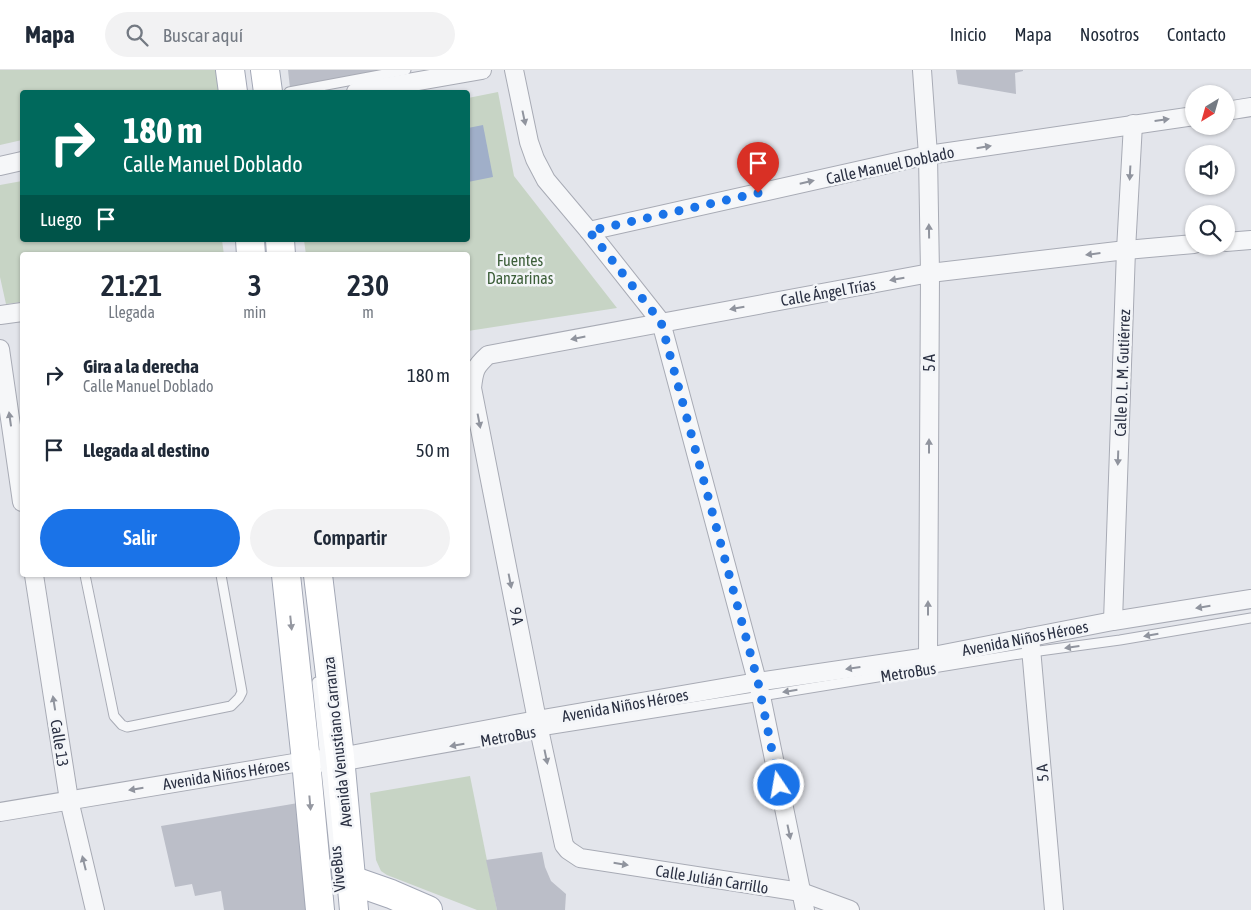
<!DOCTYPE html>
<html lang="es">
<meta charset="utf-8">
<style>
:root{--surface:#fff;--page:#f2f2f3;--text:#1f2937;--muted:#747a83;--line:#e0e1e3;--accent:#1a73e8}
body{margin:0;font-family:"Asap Condensed",sans-serif;background:var(--page);color:var(--text);height:100vh;display:flex;flex-direction:column;font-size:19px;white-space:nowrap}
*{box-sizing:border-box;margin:0}
p{font-size:16px;color:var(--muted)}
.icon{flex:none;width:28px;height:28px;fill:none;stroke:currentColor;stroke-width:2;stroke-linecap:round;stroke-linejoin:round}
.map{position:relative;flex:1;overflow:hidden}
.panel{position:absolute;left:20px;top:182px;width:450px;height:325px;display:flex;flex-direction:column;background:var(--surface);border-radius:5px;box-shadow:0 1px 4px #0004}
.panel>*{flex:none}
.hud{position:absolute;left:20px;top:20px;width:450px;height:152px;border-radius:5px;box-shadow:0 1px 4px #0004;background:#00695c;color:#fff;overflow:hidden}
.needle{width:32px;rotate:217deg}
.fabs{position:absolute;left:1185px;top:15px;display:grid;gap:10px}
.fabs a{display:grid;place-items:center;width:50px;height:50px;border-radius:50%;background:var(--surface);box-shadow:0 1px 4px #0004;font-size:25px}
.pin{position:absolute;display:grid;place-items:center;width:42px;height:42px;color:#fff;margin:-51px -21px;border-radius:50% 50% 50% 0;rotate:-45deg;box-shadow:0 0 5px #0007}
.pin .icon{rotate:45deg}
.me{position:absolute;width:55px;margin:-28px;rotate:348deg;stroke-linejoin:round;filter:drop-shadow(0 0 4px #0008)}
.turn{display:flex;align-items:center;gap:18px;height:105px;padding:0 20px;font-size:22px}
.turn .icon{width:65px;height:65px;stroke-width:2.5}
.turn b{display:block;font-size:35px;line-height:42px}
.then{display:flex;align-items:center;height:48px;padding:0 20px;background:#0003;gap:10px;font-size:19px}
.eta{display:flex;justify-content:space-evenly;align-items:center;height:85px;text-align:center}
.eta b{font-size:30px;font-weight:600;line-height:35px}
.action{display:flex;gap:10px;margin-top:auto;padding:10px 20px}
.action a{flex:1;height:58px;border-radius:30px;background:var(--accent);color:#fff;font-size:20px;font-weight:600;line-height:58px;text-align:center}
.action a+a{background:var(--page);color:var(--text)}
ul{padding:0;list-style:none}
li{display:flex;align-items:center;gap:15px;height:75px;padding:0 20px}
li div{flex:1}
li b{display:block;font-size:19px}
li em{font-style:normal}
header{display:flex;align-items:center;gap:30px;box-sizing:border-box;height:70px;padding:0 25px;background:var(--surface);border-bottom:1px solid var(--line)}
header strong{font-size:24px}
nav{display:flex;gap:28px;margin-inline-start:auto;font-size:18px}
.search{width:350px;height:45px;background:var(--page);display:flex;align-items:center;gap:12px;box-sizing:border-box;padding:0 18px;border-radius:28px;color:var(--muted);font-size:19px}
.map>svg:first-child{display:block}
.green{fill:#c7d4c5}
.water{fill:#a0afc9}
.building{fill:#bbbec8}
.lines{fill:none;stroke-linecap:round;stroke-linejoin:round}
.lane-casing{stroke:#a8abb5;stroke-width:11}
.street-casing{stroke:#a8abb5;stroke-width:20}
.primary-casing{stroke:#a3a8b6;stroke-width:30}
.lane{stroke:#f6f7f9;stroke-width:9}
.street{stroke:#f6f7f9;stroke-width:18}
.primary{stroke:#fff;stroke-width:28}
.oneway{fill:#90949e}
.oneway2{fill:#9598a1}
.route{stroke:#1a73e8;stroke-width:9;stroke-dasharray:0 16.2}
.labels{text-anchor:middle;stroke-width:5;stroke-linejoin:round;paint-order:stroke}
.street-label{font-size:16px;fill:#2b3143;stroke:#f3f5f8}
.park-label{font-size:16px;fill:#3c5e39;stroke:#f3f5f8}
</style>
<header>
<strong>Mapa</strong>
<div class="search"><svg class="icon" aria-label="search" viewBox="0 0 24 24"><circle cx="10" cy="10" r="6"/><path d="M15 15l6 6"/></svg>Buscar aquí</div>
<nav><a>Inicio</a><a>Mapa</a><a>Nosotros</a><a>Contacto</a></nav>
</header>
<div class="map">
<svg width="1251" height="840" viewBox="0 0 1251 840">
<rect width="100%" height="100%" fill="#e3e5eb"/>
<g class="green">
<path d="M 0,0 L 219,0 L 223,22 L 22,22 L 22,70 L 0,75 Z"/>
<path d="M 498,22 L 514,106 L 617,238 L 468,261 L 468,185 L 306,185 L 304,170 L 468,170 L 468,28 Z"/>
<path d="M 22,111 L 22,170 L 222,170 L 224,185 L 22,185 L 22,232 L 6,234 L 0,207 L 0,115 Z"/>
<path d="M 470,706 L 497,840 L 477,840 L 387,805 L 381,801 L 376,790 L 370,723 Z"/>
</g>
<path class="water" d="M 483,55 L 493,107 L 468,112 L 468,58 Z"/>
<g class="building">
<path d="M 288,0 L 380,0 L 380,1 L 290,18 Z"/>
<path d="M 956,0 L 1023,0 L 1023,1 L 1015,3 L 1016,24 L 958,14 Z"/>
<path d="M 298,733 L 307,840 L 224,840 L 221,821 L 195,826 L 192,814 L 175,817 L 161,756 Z"/>
<path d="M 542,782 L 545,797 L 551,811 L 566,824 L 565,840 L 497,840 L 486,790 Z"/>
</g>
<g class="lines">
<g class="lane-casing">
<g id="lane">
<path d="M 289,22 L 406,0"/>
<path d="M 85,505 L 114,646 L 122,655 L 127,657 L 231,636 L 239,628 L 242,622 L 221,505"/>
<path d="M 317,612 L 337,806"/>
<path d="M 325,699 L 540,661 L 761,626 L 1032,582 L 1120,570 L 1251,548"/>
</g>
</g>
<g class="street-casing">
<g id="street">
<path d="M 514,0 L 529,72 L 535,89 L 546,110 L 589,161 L 661,252 L 761,626 L 805,840"/>
<path d="M 922,0 L 928,85 L 930,203 L 928,587"/>
<path d="M 356,22 L 482,0"/>
<path d="M 1226,41 L 1251,37"/>
<path d="M 0,96 L 22,91"/>
<path d="M 589,161 L 928,85 L 1194,46"/>
<path d="M 1226,172 L 1251,170"/>
<path d="M 0,245 L 22,242"/>
<path d="M 0,279 L 22,432"/>
<path d="M 34,505 L 69,730 L 95,840"/>
<path d="M 1113,551 L 1126,180 L 1133,54"/>
<path d="M 1030,567 L 1054,840"/>
<path d="M 0,742 L 306,691 L 340,687 L 537,650 L 757,612 L 928,587 L 1113,551 L 1251,529"/>
<path d="M 850,840 L 801,822 L 580,788 L 568,780 L 564,775 L 537,650 L 472,318 C 474,300 475,297 488,285 L 930,203 L 1126,180 L 1194,174"/>
</g>
</g>
<g class="primary-casing">
<g id="primary">
<path d="M 230,0 L 233,22"/>
<path d="M 265,0 L 268,22"/>
<path d="M 250,170 L 251,185"/>
<path d="M 280,170 L 281,185"/>
<path d="M 286,505 L 306,691 L 320,840"/>
<path d="M 318,505 L 340,687 L 354,840"/>
<path d="M 351,810 L 391,824 L 428,840"/>
</g>
</g>
<use href="#lane" class="lane"/>
<use href="#street" class="street"/>
<use href="#primary" class="primary"/>
</g>
<defs><path id="oneway-solid" d="M-6-.8H1V-3.2L6.5 0L1 3.2V.8H-6Z" transform="scale(1.25)"/></defs>
<g class="oneway">
<use href="#oneway-solid" transform="translate(524 48) rotate(78)"/>
<use href="#oneway-solid" transform="translate(1162 50) rotate(-8)"/>
<use href="#oneway-solid" transform="translate(984 77) rotate(-9)"/>
<use href="#oneway-solid" transform="translate(1130 103) rotate(93)"/>
<use href="#oneway-solid" transform="translate(807 112) rotate(-13)"/>
<use href="#oneway-solid" transform="translate(929 161) rotate(-91)"/>
<use href="#oneway-solid" transform="translate(1093 184) rotate(173)"/>
<use href="#oneway-solid" transform="translate(897 209) rotate(170)"/>
<use href="#oneway-solid" transform="translate(737 238) rotate(170)"/>
<use href="#oneway-solid" transform="translate(578 268) rotate(169)"/>
<use href="#oneway-solid" transform="translate(10 349) rotate(-98)"/>
<use href="#oneway-solid" transform="translate(479 351) rotate(79)"/>
<use href="#oneway-solid" transform="translate(929 376) rotate(-90)"/>
<use href="#oneway-solid" transform="translate(1118 388) rotate(92)"/>
<use href="#oneway-solid" transform="translate(510 511) rotate(79)"/>
<use href="#oneway-solid" transform="translate(1203 537) rotate(171)"/>
<use href="#oneway-solid" transform="translate(928 538) rotate(-90)"/>
<use href="#oneway-solid" transform="translate(1151 565) rotate(170)"/>
<use href="#oneway-solid" transform="translate(1072 577) rotate(172)"/>
<use href="#oneway-solid" transform="translate(853 598) rotate(172)"/>
<use href="#oneway-solid" transform="translate(790 621) rotate(171)"/>
<use href="#oneway-solid" transform="translate(54 633) rotate(-99)"/>
<use href="#oneway-solid" transform="translate(457 675) rotate(170)"/>
<use href="#oneway-solid" transform="translate(546 687) rotate(78)"/>
<use href="#oneway-solid" transform="translate(136 719) rotate(171)"/>
<use href="#oneway-solid" transform="translate(789 762) rotate(78)"/>
<use href="#oneway-solid" transform="translate(84 793) rotate(-104)"/>
<use href="#oneway-solid" transform="translate(621 794) rotate(9)"/>
</g>
<g class="oneway2">
<use href="#oneway-solid" transform="translate(291 553) rotate(84)"/>
<use href="#oneway-solid" transform="translate(310 733) rotate(85)"/>
</g>
<g class="lines">
<path class="route" d="M 758,123 L 589,161 L 661,252 L 758,612 L 779,715"/>
</g>
<g class="labels">
<g class="street-label">
<text transform="translate(890 95) rotate(-12)" y="6">Calle Manuel Doblado</text>
<text transform="translate(828 222) rotate(-10)" y="6">Calle Ángel Trías</text>
<text transform="translate(929 293) rotate(-90)" y="6">5 A</text>
<text transform="translate(1122 303) rotate(-88)" y="6">Calle D. L. M. Gutiérrez</text>
<text transform="translate(517 546) rotate(79)" y="6">9 A</text>
<text transform="translate(1025 568) rotate(-11)" y="6">Avenida Niños Héroes</text>
<text transform="translate(908 602) rotate(-9)" y="6">MetroBus</text>
<text transform="translate(625 635) rotate(-10)" y="6">Avenida Niños Héroes</text>
<text transform="translate(508 666) rotate(-10)" y="6">MetroBus</text>
<text transform="translate(337 672) rotate(-96)" y="6">Avenida Venustiano Carranza</text>
<text transform="translate(60 673) rotate(81)" y="6">Calle 13</text>
<text transform="translate(1042 703) rotate(-95)" y="6">5 A</text>
<text transform="translate(226 704) rotate(-9)" y="6">Avenida Niños Héroes</text>
<text transform="translate(337 799) rotate(-96)" y="6">ViveBus</text>
<text transform="translate(712 809) rotate(9)" y="6">Calle Julián Carrillo</text>
</g>
<g class="park-label">
<text x="520" y="196">Fuentes<tspan x="520" dy="18">Danzarinas</tspan></text>
</g>
</g>
</svg>
<div class="fabs">
<a><svg class="needle" viewBox="-14 -14 28 28"><path d="M0-13l5 13h-10z" fill="#e53935"/><path d="M0 13l5-13h-10z" fill="#747a83"/></svg></a>
<a><svg class="icon" aria-label="sound" viewBox="0 0 24 24"><path d="M4 9h4l5-4v14l-5-4H4zM17 9q2 3 0 6"/></svg></a>
<a><svg class="icon" aria-label="search" viewBox="0 0 24 24"><circle cx="10" cy="10" r="6"/><path d="M15 15l6 6"/></svg></a>
</div>
<div class="pin" style="left:758px;top:123px;background:#d93025"><svg class="icon" aria-label="arrive" viewBox="0 0 24 24"><path d="M6 21V4h12l-3 4 3 4H6"/></svg></div>
<svg class="me" style="left:779px;top:715px" viewBox="-20 -20 40 40"><circle r="17" fill="#1a73e8" stroke="#fff" stroke-width="3"/><path d="M0-11L8 9 0 5-8 9z" fill="#fff"/></svg>
<div class="hud">
<div class="turn"><svg class="icon" aria-label="right" viewBox="0 0 24 24"><path d="M7 20v-9h11M14 6l5 5-5 5"/></svg><div><b>180 m</b>Calle Manuel Doblado</div></div>
<div class="then">Luego<svg class="icon" aria-label="arrive" viewBox="0 0 24 24"><path d="M6 21V4h12l-3 4 3 4H6"/></svg></div>
</div>
<section class="panel">
<div class="eta">
<div><b>21:21</b><p>Llegada</p></div>
<div><b>3</b><p>min</p></div>
<div><b>230</b><p>m</p></div>
</div>
<ul>
<li><svg class="icon" aria-label="right" viewBox="0 0 24 24"><path d="M7 20v-9h11M14 6l5 5-5 5"/></svg><div><b>Gira a la derecha</b><p>Calle Manuel Doblado</p></div><em>180 m</em></li>
<li><svg class="icon" aria-label="arrive" viewBox="0 0 24 24"><path d="M6 21V4h12l-3 4 3 4H6"/></svg><div><b>Llegada al destino</b></div><em>50 m</em></li>
</ul>
<div class="action"><a>Salir</a><a>Compartir</a></div>
</section>
</div>
